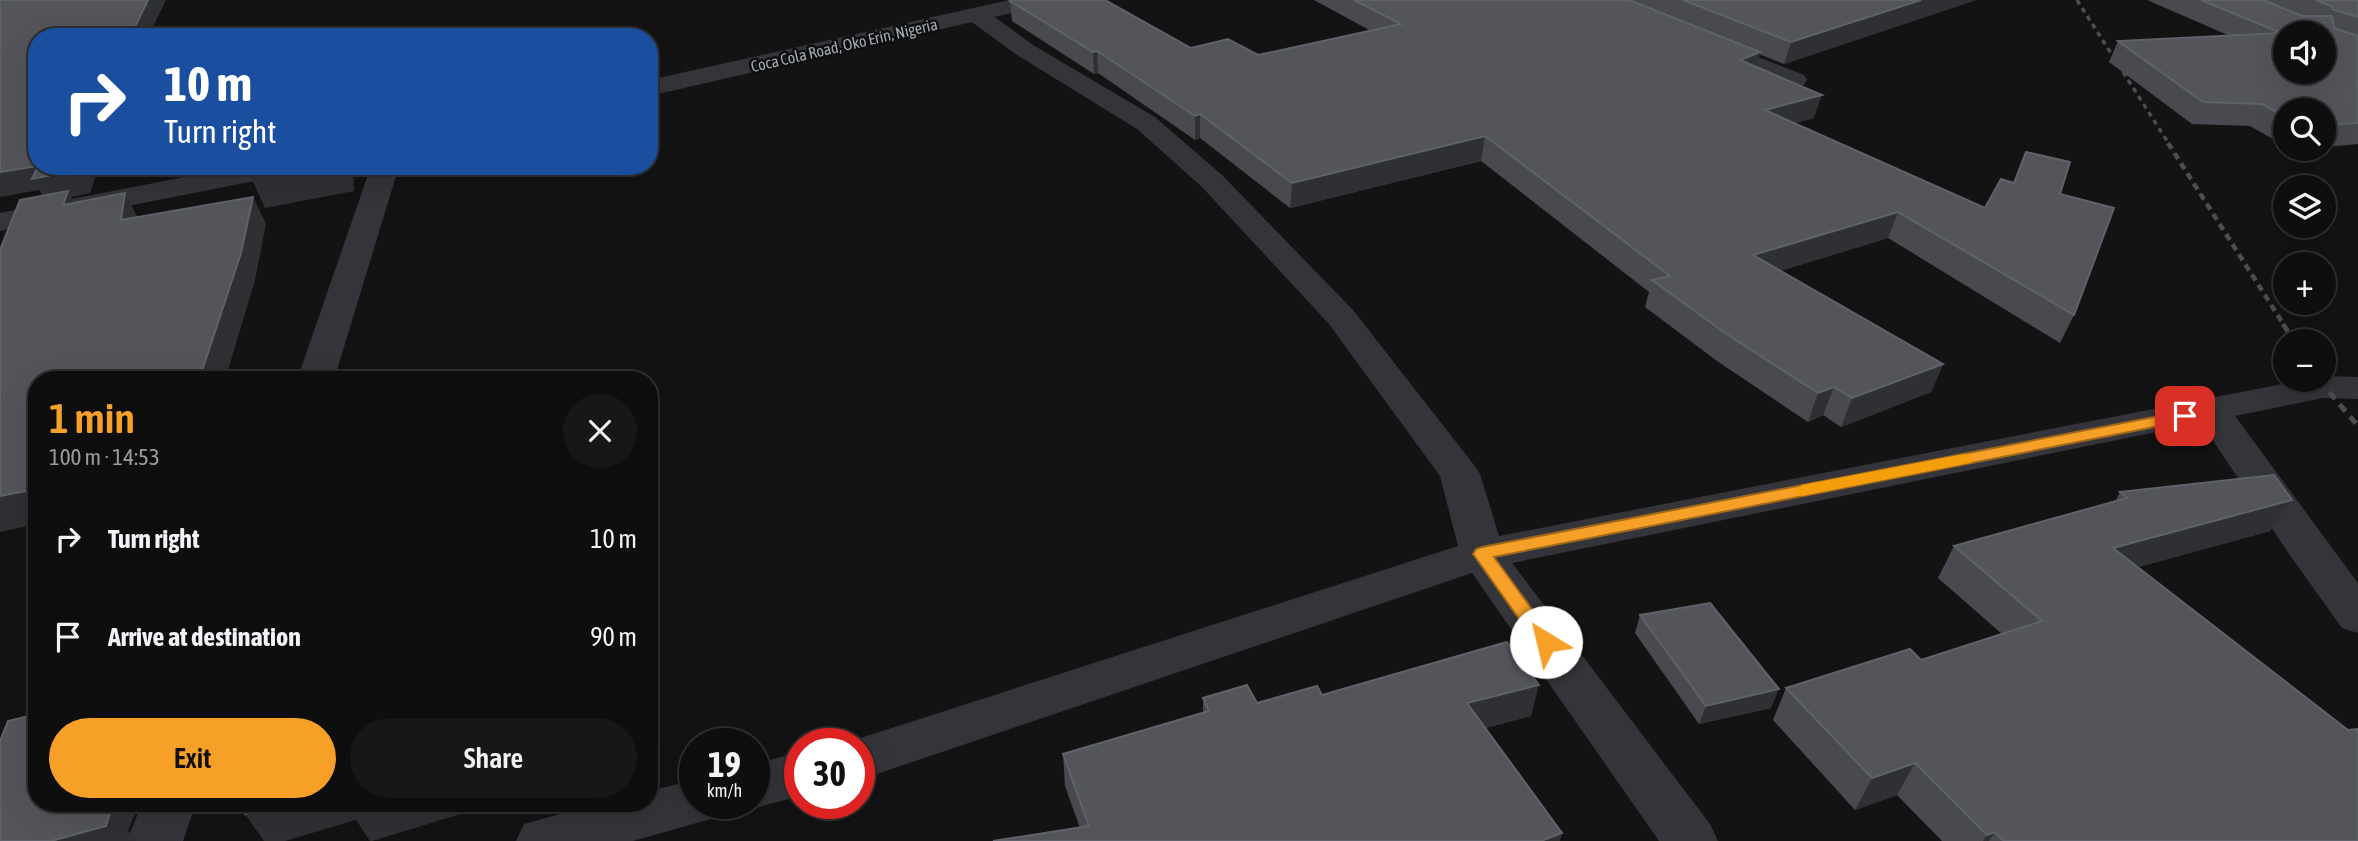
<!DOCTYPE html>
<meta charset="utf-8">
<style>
:root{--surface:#0e0e0f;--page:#171718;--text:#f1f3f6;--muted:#9b9c9e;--line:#2e2e2f;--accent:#f7a028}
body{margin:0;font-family:"Asap Condensed",sans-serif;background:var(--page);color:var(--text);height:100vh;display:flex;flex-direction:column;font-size:26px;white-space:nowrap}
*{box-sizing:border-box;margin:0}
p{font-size:23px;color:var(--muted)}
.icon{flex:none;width:38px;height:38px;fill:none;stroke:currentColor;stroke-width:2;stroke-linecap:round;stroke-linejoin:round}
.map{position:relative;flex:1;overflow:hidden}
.drawer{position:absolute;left:28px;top:371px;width:630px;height:441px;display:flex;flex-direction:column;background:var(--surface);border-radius:28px;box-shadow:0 7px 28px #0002,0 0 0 2px var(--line)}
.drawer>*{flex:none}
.top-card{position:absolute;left:28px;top:28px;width:630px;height:147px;border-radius:28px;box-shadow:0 7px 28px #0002,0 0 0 2px var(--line);background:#1a4fa0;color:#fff;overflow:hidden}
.buttons{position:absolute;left:2273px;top:21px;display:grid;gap:14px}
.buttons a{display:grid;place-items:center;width:63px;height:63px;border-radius:50%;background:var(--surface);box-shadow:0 7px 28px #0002,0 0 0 2px var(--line);font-size:35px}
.speed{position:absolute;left:679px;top:728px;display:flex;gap:14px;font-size:35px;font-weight:700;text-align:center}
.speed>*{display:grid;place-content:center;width:91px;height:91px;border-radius:50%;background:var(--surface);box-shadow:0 7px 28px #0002,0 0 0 2px var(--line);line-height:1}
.speed small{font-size:18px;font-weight:400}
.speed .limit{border:10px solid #d22;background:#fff;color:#111}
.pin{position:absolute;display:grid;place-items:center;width:60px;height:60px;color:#fff;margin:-30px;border-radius:14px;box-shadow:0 4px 10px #0006}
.me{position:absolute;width:77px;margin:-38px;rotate:324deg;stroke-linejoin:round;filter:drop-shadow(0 0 5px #0008)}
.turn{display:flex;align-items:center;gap:24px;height:147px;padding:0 21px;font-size:32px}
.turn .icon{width:91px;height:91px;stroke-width:2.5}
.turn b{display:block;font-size:49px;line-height:60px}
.round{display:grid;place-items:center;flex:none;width:74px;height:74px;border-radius:37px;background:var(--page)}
.overview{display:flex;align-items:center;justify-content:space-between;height:119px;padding:0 21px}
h1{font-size:42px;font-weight:600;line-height:52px;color:var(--accent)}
.cta{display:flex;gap:14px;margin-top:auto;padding:14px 21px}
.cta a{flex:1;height:80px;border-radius:42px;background:var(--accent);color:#111;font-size:28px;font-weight:600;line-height:80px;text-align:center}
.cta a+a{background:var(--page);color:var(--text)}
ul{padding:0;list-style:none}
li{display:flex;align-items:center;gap:21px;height:98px;padding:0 21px}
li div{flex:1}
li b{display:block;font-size:26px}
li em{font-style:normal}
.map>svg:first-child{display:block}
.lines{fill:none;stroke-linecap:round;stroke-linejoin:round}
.minor{fill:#34353a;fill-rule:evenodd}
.tertiary{fill:#34353a;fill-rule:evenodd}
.rail-far2{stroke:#4b4d53;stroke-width:3.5;stroke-dasharray:5 4.5;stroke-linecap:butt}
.rail-far1{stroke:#4b4d53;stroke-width:4.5;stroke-dasharray:7 5;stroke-linecap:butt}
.rail{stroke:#4b4d53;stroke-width:5;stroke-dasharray:9 7;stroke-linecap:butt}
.wall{fill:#494a50}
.shaded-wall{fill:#2f3033}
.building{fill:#53555b;stroke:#5f6269;stroke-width:2;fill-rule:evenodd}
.route{fill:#f7a028;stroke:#a1681a;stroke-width:2}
.slow{fill:#f59e0b}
.labels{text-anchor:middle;stroke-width:5;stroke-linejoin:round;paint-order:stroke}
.far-street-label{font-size:16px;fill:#a4abb5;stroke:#0e0e0f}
</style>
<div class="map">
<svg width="2358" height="841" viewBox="0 0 2358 841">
<rect width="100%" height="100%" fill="#131314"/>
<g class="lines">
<g class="minor">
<path d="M 977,8 L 985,10 L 1033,45 L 1155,117 L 1222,175 L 1353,310 L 1474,465 L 1480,474 L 1499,536 L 2303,380 L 2324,380 L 2324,376 L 2358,377 L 2358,399 L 2323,398 L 2235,416 L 2358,583 L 2358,633 L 2342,628 L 2289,554 L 2201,423 L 1512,563 L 1710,824 L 1718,841 L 1659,841 L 1472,573 L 859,780 L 859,744 L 842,744 L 1458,546 L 1440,476 L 1329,324 L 1202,187 L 1137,129 L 1017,55 L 969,20 L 966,15 L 969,10 Z"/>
<path d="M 1710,38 L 1804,75 L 1807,80 L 1804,85 L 1795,87 L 1786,85 L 1702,50 L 1698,45 L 1702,40 Z"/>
<path d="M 371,166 L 399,166 L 334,380 L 297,380 Z"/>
<path d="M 800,752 L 800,796 L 754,808 L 740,803 L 754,803 L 754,764 Z"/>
<path d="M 695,780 L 695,803 L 721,803 L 714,818 L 633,841 L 516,841 L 524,824 L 600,803 L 649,803 L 649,791 Z"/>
<path d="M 142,803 L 196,803 L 183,841 L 127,841 Z"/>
</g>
<g class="tertiary">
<path d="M 1009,0 L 1049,0 L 1046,5 L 1038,7 L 649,96 L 649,80 Z"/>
<path d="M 241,166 L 300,166 L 296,172 L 286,175 L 0,231 L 0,213 Z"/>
</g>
<path class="rail-far2" d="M 2077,0 L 2169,144"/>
<path class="rail-far1" d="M 2168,143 L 2284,325"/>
<g class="rail">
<path d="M 2283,324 L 2294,341"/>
<path d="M 2319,380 L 2358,426"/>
</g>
</g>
<g class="wall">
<path d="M 1314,0 L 1976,0 L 1784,64 L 1759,54 L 1756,66 L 1814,118 L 1795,123 L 1985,208 L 2060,194 L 2074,315 L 2060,343 L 1888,238 L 1780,271 L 1943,364 L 1931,392 L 1841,427 L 1823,415 L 1808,422 L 1717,361 L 1645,307 L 1649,292 L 1481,161 L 1290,208 L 1200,138 L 1195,140 L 1098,73 L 1094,74 L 1012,21 L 1010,1 L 1191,48 L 1258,55 L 1371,31 Z"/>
<path d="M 2147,0 L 2358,0 L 2358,144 L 2324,147 L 2324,110 L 2286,110 L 2286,138 L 2271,138 L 2250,126 L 2192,124 L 2109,62 L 2118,41 L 2230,36 Z"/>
<path d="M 2120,492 L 2292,500 L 2270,531 L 2138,567 L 2358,841 L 1942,841 L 1897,795 L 1855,810 L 1773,720 L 1786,688 L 1921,660 L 2002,634 L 1938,578 L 1954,546 L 2115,502 Z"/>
<path d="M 1640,615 L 1771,708 L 1699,724 L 1635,633 Z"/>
<path d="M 1203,698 L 1257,703 L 1531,716 L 1485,728 L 1562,833 L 1080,828 L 1065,786 L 1063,754 L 1203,713 Z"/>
</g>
<g class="shaded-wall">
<path d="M 148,0 L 166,0 L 148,37 L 130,37 Z"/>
<path d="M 1921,0 L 1976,0 L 1784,64 L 1791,42 Z"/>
<path d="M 1097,51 L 1098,73 L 1094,74 L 1093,52 Z"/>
<path d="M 1760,52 L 1754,74 L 1740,60 Z"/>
<path d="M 1822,95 L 1814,118 L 1758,133 L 1765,110 Z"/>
<path d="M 1200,114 L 1200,138 L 1195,140 L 1195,116 Z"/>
<path d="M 1485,136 L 1481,161 L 1290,208 L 1292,183 Z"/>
<path d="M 38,166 L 99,166 L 90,193 L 71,197 L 83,217 L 46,201 L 39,190 L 0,197 L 0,172 Z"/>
<path d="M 298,166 L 353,166 L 354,191 L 265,208 L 250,175 Z"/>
<path d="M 125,193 L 139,220 L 121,220 Z"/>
<path d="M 253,197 L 266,224 L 255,280 L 225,380 L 199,380 Z"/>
<path d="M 1898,212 L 1888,238 L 1744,282 L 1753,255 Z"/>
<path d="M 1943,364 L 1931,392 L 1841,427 L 1852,398 Z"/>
<path d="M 1834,387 L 1823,415 L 1808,422 L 1818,393 Z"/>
<path d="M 37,489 L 37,524 L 0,532 L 0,496 Z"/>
<path d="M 2292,500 L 2270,531 L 2095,579 L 2113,548 Z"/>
<path d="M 1539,685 L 1531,716 L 1460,735 L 1467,703 Z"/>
<path d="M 1779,689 L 1771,708 L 1699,724 L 1706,706 Z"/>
<path d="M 1915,763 L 1897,795 L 1855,810 L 1872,778 Z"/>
<path d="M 98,803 L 139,803 L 128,831 L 137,841 L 51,841 L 97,806 Z"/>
<path d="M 283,803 L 474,803 L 474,810 L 372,841 L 370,841 L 356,820 L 285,841 L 264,841 L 245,814 Z"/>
<path d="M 1995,832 L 1989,841 L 1983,841 L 1987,835 Z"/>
<path d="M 1562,833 L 1560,841 L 1541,841 Z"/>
</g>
<g class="building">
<path d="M 0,0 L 148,0 L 130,37 L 37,37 L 38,166 L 0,172 Z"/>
<path d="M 1012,0 L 1105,0 L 1191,48 L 1228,39 L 1258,55 L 1401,24 L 1354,0 L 1629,0 L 1760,52 L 1740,60 L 1822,95 L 1765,110 L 1985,208 L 2001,179 L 2014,183 L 2026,152 L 2070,162 L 2060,194 L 2114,208 L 2074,315 L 1898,212 L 1753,255 L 1943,364 L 1852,398 L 1834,387 L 1818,393 L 1725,333 L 1652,280 L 1670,276 L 1485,136 L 1292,183 L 1200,114 L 1195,116 L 1097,51 L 1093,52 L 1010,1 Z"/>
<path d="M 1683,0 L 1921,0 L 1791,42 Z"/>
<path d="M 2201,0 L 2263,0 L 2302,16 L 2332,16 L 2334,28 L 2358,36 L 2358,123 L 2324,125 L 2324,110 L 2286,110 L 2286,116 L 2284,116 L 2262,104 L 2203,102 L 2118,41 L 2281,33 ZM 2286,33 L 2324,33 L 2324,72 L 2286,72 Z"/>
<path d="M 2316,0 L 2358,0 L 2358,17 L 2334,10 L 2331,6 Z"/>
<path d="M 38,166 L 79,166 L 78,170 L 32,179 Z"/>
<path d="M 251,166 L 298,166 L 250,175 Z"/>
<path d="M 68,191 L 63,205 L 125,193 L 121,220 L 253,197 L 241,253 L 199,380 L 37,380 L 37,489 L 0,496 L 0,250 L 20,200 Z"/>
<path d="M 2274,475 L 2292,500 L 2113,548 L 2348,730 L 2358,729 L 2358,841 L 2004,841 L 1995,832 L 1987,835 L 1915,763 L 1872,778 L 1786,688 L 1910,649 L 1921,660 L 2042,621 L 1954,546 L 2127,498 L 2120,492 Z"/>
<path d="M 1710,603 L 1779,689 L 1706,706 L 1640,615 Z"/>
<path d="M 1507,642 L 1539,685 L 1467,703 L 1562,833 L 1541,841 L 993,841 L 1089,826 L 1063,754 L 1209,711 L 1203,698 L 1247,685 L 1257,703 L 1317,686 L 1322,695 Z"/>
<path d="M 37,714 L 37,803 L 98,803 L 97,806 L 99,810 L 111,810 L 106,826 L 51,841 L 0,841 L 0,741 L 8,721 Z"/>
<path d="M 247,803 L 283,803 L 245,814 Z"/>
<path d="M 350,803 L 372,803 L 350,810 Z"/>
</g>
<path class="route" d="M 2185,411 L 2190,413 L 2193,416 L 2190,420 L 1494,557 L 1556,642 L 1553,647 L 1546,649 L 1539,647 L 1473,554 L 1476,549 L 1482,547 Z"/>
<path class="slow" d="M 1964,454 L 1970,456 L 1973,459 L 1970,463 L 1802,496 L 1794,491 L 1802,485 Z"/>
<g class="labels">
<g class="far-street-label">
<text transform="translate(844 45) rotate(-13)" y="6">Coca Cola Road, Oko Erin, Nigeria</text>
</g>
</g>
</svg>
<div class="buttons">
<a><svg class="icon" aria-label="sound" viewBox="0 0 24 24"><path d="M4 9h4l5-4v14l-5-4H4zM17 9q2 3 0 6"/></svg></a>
<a><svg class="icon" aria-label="search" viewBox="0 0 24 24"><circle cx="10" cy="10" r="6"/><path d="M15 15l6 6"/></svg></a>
<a><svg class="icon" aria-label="layers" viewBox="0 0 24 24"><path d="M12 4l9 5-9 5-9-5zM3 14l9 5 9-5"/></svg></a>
<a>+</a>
<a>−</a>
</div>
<div class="speed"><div>19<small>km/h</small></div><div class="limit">30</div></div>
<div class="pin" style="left:2185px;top:416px;background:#d93025"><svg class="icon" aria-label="arrive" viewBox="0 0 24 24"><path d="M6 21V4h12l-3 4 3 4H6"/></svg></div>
<svg class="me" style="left:1546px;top:642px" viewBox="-20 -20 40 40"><circle r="19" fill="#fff"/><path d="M0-13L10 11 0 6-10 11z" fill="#f7a028"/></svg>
<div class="top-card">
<div class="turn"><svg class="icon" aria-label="right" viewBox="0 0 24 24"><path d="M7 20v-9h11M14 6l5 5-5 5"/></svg><div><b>10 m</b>Turn right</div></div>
</div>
<section class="drawer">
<div class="overview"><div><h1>1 min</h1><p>100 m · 14:53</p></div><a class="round"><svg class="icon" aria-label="close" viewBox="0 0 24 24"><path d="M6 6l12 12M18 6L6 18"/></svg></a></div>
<ul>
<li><svg class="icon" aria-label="right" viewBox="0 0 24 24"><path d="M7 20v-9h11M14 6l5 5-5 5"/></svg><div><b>Turn right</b></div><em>10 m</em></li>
<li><svg class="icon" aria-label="arrive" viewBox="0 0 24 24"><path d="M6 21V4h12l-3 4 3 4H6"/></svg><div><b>Arrive at destination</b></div><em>90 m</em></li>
</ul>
<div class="cta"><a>Exit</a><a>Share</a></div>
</section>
</div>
